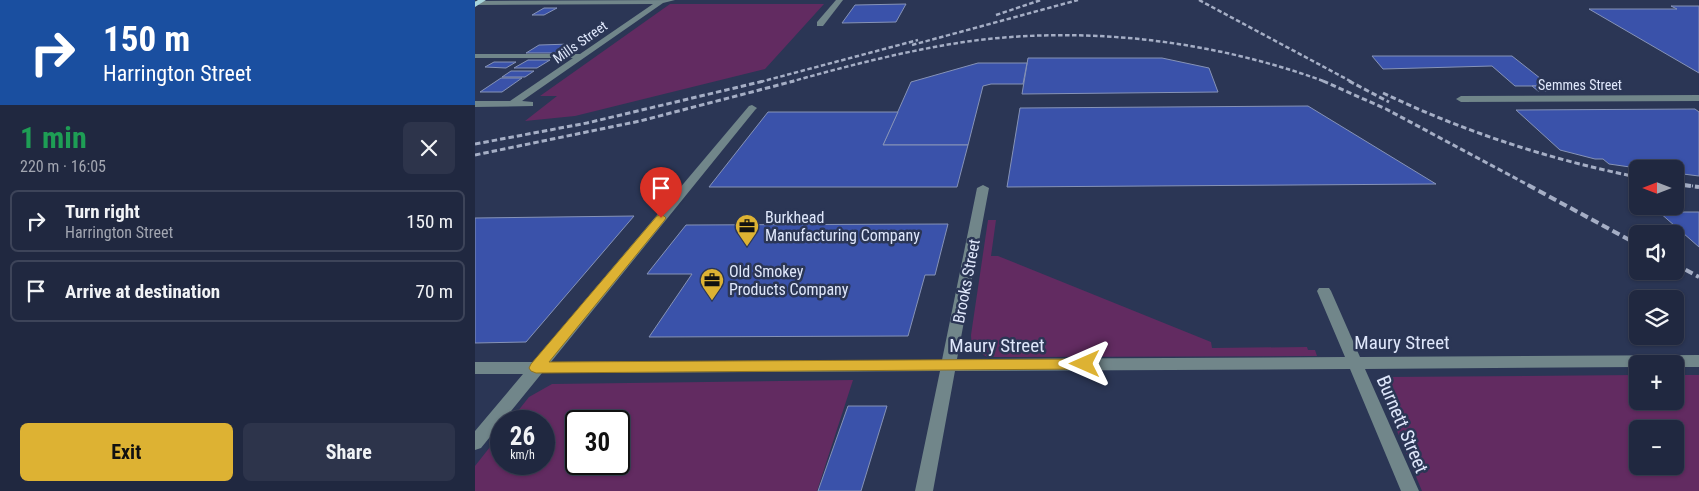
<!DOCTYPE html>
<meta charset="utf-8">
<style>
:root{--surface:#202840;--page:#2d344b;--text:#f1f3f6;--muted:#a2a6b1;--line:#3d4459;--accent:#ddb233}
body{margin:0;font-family:"Roboto Condensed",sans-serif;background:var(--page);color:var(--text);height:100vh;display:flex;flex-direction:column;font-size:19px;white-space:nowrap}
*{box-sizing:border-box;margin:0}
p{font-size:16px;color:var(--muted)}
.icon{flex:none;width:28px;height:28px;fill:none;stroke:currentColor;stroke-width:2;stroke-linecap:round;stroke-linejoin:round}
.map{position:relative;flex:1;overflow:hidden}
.panel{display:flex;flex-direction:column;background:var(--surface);width:475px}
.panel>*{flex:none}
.top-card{background:#1a4fa0;color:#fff;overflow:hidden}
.needle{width:32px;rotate:270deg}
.controls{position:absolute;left:1154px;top:160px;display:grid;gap:10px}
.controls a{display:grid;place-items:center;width:55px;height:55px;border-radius:8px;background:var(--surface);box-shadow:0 1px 4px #0004,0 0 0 1px var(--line);font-size:25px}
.speed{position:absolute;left:15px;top:410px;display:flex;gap:10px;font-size:25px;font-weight:700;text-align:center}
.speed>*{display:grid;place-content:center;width:65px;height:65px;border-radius:50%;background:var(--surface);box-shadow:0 1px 4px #0004,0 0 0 1px var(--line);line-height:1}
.speed small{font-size:12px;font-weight:400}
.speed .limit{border:2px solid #111;border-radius:8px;background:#fff;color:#111}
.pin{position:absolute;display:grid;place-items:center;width:42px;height:42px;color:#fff;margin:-51px -21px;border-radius:50% 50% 50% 0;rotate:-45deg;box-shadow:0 0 5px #0007}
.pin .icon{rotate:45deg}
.me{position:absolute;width:55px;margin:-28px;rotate:270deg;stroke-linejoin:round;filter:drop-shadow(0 0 4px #0008)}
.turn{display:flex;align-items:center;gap:18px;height:105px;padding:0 20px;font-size:22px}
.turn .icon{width:65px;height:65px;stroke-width:2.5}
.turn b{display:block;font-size:35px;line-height:42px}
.round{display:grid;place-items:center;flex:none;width:52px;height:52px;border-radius:8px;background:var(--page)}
.summary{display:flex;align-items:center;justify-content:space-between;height:85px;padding:0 20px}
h1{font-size:30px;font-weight:700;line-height:38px;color:#1e9e55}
.action{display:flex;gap:10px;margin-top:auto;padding:10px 20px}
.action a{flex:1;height:58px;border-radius:8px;background:var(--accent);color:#111;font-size:20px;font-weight:700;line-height:58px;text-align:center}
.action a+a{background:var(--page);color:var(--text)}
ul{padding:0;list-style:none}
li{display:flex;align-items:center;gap:15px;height:62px;margin:0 10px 8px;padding:0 10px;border:2px solid var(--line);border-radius:8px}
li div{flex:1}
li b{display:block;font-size:19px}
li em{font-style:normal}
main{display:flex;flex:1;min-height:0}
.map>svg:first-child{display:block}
.green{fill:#622b61;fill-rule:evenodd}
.building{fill:#3a52aa;stroke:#8693b7}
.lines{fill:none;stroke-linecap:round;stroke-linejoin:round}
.minor{fill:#71868a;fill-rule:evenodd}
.major{fill:#a8d5dc;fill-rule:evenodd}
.rail-far2{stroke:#a5aec5;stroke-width:2.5;stroke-dasharray:4.5 2.5;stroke-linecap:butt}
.rail-far1{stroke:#a5aec5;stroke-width:3;stroke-dasharray:5.5 3;stroke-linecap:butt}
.rail{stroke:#a5aec5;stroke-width:4;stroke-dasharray:8 4;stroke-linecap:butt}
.route{fill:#ddb233;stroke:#907421}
.labels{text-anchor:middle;stroke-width:5;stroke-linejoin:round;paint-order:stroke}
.far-street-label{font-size:14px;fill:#dfe7fb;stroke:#2b3655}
.poi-label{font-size:16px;fill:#dfe7fb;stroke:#2b3655;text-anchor:start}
.street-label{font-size:16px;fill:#dfe7fb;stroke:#2b3655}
.near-street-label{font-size:19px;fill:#dfe7fb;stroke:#2b3655}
</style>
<main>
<section class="panel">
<div class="top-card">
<div class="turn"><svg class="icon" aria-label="right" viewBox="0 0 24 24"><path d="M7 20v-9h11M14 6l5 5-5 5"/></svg><div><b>150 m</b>Harrington Street</div></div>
</div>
<div class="summary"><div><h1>1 min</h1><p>220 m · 16:05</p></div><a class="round"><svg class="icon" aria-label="close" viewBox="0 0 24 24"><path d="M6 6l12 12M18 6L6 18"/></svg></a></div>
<ul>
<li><svg class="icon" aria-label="right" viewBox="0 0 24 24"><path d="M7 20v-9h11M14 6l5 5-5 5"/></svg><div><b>Turn right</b><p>Harrington Street</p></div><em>150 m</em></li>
<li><svg class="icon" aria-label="arrive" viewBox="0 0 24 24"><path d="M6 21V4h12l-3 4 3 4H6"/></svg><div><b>Arrive at destination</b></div><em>70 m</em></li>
</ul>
<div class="action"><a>Exit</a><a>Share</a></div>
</section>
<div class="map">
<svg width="1224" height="491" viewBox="0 0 1224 491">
<rect width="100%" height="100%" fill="#2b3655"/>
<g class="green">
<path d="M 195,4 L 349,4 L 290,69 L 100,116 L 50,121 L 82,96 L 65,96 Z"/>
<path d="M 513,220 L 521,220 L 516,256 L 523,256 L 736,342 L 737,348 L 832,347 L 833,350 L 840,350 L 842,356 L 512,357 C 502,351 496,347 496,335 Z"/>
<path d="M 1162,375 L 1162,401 L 1200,401 L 1200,375 L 1224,375 L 1224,491 L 947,491 L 905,390 L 911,377 ZM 1162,429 L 1200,429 L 1200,466 L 1162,466 Z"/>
<path d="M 378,380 L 342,491 L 0,491 L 0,466 L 26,433 L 26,464 L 69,464 L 69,421 L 35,421 L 54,397 L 77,384 ZM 101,421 L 144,421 L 144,464 L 101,464 Z"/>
</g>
<g class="building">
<path d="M 431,4 L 421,22 L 367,23 L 380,5 Z"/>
<path d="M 1196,6 L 1224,6 L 1224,73 L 1114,9 L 1202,9 Z"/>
<path d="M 69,8 L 82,8 L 69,15 L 57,15 Z"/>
<path d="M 96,44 L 83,53 L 51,53 L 64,45 Z"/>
<path d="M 897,56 L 1037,56 L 1075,86 L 1040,86 L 1017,66 L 908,69 Z"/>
<path d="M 553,58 L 687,58 L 734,68 L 743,92 L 547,94 Z"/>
<path d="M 53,60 L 75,60 L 62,68 L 39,68 Z"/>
<path d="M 19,62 L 41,62 L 31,68 L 10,67 Z"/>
<path d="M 503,63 L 552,63 L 548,84 L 516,84 L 508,86 L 493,145 L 408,145 L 436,82 Z"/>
<path d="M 36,71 L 59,71 L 50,77 L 27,77 Z"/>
<path d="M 26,78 L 47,78 L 27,92 L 5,92 Z"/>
<path d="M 1057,86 L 1076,86 L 1082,91 L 1063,91 Z"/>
<path d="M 833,106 L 961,184 L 532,187 L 545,108 Z"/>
<path d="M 1220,109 L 1224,112 L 1224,176 L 1200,173 L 1200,169 L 1169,169 L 1134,164 L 1128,159 L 1120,159 L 1085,150 L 1041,110 Z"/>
<path d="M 293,112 L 423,112 L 408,145 L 493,145 L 482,187 L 234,187 Z"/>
<path d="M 1184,212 L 1224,212 L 1224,247 Z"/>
<path d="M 159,216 L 51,342 L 0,343 L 0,218 Z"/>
<path d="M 473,224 L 460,275 L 450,275 L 433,336 L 174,337 L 217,274 L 172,274 L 211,225 Z"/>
<path d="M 373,406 L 412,406 L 386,491 L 343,491 Z"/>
</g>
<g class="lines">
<g class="minor">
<path d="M 200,0 L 188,3 L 47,101 L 58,102 L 58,106 L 0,107 L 0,101 L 35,101 L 98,58 L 0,58 L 0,54 L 105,54 L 178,4 L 0,5 L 0,1 Z"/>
<path d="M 361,0 L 368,0 L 348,26 L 342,26 L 342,22 Z"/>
<path d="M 1224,95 L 1224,101 L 986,102 L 981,99 L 986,96 Z"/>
<path d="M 277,105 L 282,108 L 280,110 L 76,362 L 467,360 L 502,188 L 508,185 L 514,188 L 482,359 L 870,357 L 842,291 L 844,288 L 854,288 L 856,291 L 885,357 L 1224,355 L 1224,367 L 1200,367 L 1200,364 L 1162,364 L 1162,367 L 890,369 L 944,491 L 926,491 L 875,369 L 480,371 L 458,491 L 440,491 L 465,371 L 67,373 L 6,448 L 0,450 L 0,431 L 48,374 L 0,374 L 0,362 L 58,362 L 274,106 Z"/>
</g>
<path class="major" d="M 3,0 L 11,0 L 0,7 L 0,2 Z"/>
<g class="rail-far2">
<path d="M 724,0 L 877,82"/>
<path d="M 521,15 L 566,0"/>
<path d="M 437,45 L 603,0"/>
<path d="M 285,82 L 443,40"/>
<path d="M 315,82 C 372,66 430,51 489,42 C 609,25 737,40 851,82"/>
</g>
<g class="rail-far1">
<path d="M 848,81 L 911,109 L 1055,186"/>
<path d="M 874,81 L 914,102"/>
<path d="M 908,93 C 990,132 1073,159 1162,177"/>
<path d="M 0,144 L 112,123 L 289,81"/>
<path d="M 0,155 L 165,121 L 319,81"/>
<path d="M 1200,184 L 1218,186"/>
</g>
<g class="rail">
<path d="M 1053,185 L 1162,244"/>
<path d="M 1208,185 L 1224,187"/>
<path d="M 1200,264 L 1224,277"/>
</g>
</g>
<path class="route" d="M 186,215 L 189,216 L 191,218 L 189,221 L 74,362 L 610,359 L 615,361 L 617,364 L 615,368 L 610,369 L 61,373 L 56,371 L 54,368 L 56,364 L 182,216 Z"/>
<defs>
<g id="office-pin" transform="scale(1.25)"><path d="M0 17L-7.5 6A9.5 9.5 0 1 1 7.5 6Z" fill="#ddb233" stroke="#2b3655"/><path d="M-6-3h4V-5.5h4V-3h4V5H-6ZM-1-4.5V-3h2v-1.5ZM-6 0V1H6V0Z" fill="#111"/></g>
</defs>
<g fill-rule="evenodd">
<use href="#office-pin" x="272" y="226"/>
<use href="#office-pin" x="237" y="280"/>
</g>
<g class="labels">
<g class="far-street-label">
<text transform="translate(105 42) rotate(-35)" y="5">Mills Street</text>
<text x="1105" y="90">Semmes Street</text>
</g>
<g class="poi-label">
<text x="290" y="223">Burkhead<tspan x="290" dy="18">Manufacturing Company</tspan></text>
<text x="254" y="277">Old Smokey<tspan x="254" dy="18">Products Company</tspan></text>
</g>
<g class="street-label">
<text transform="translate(491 281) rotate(-79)" y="6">Brooks Street</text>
</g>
<g class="near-street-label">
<text x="927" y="349">Maury Street</text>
<text x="522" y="352">Maury Street</text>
<text transform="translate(928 424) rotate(67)" y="7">Burnett Street</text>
</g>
</g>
</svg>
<div class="controls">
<a><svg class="needle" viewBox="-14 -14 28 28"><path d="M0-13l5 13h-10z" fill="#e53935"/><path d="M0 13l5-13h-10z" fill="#a2a6b1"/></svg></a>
<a><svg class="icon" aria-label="sound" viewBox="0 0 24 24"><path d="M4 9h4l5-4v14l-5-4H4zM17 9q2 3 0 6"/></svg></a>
<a><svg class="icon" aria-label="layers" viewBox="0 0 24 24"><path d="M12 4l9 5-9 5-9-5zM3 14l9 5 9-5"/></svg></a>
<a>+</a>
<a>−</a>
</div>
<div class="speed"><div>26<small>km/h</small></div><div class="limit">30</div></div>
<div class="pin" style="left:186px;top:218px;background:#d93025"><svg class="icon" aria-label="arrive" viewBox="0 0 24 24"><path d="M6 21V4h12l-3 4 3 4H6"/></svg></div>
<svg class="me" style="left:610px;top:364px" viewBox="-20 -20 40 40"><path d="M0-17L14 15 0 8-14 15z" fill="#ddb233" stroke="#fff" stroke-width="4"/></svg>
</div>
</main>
